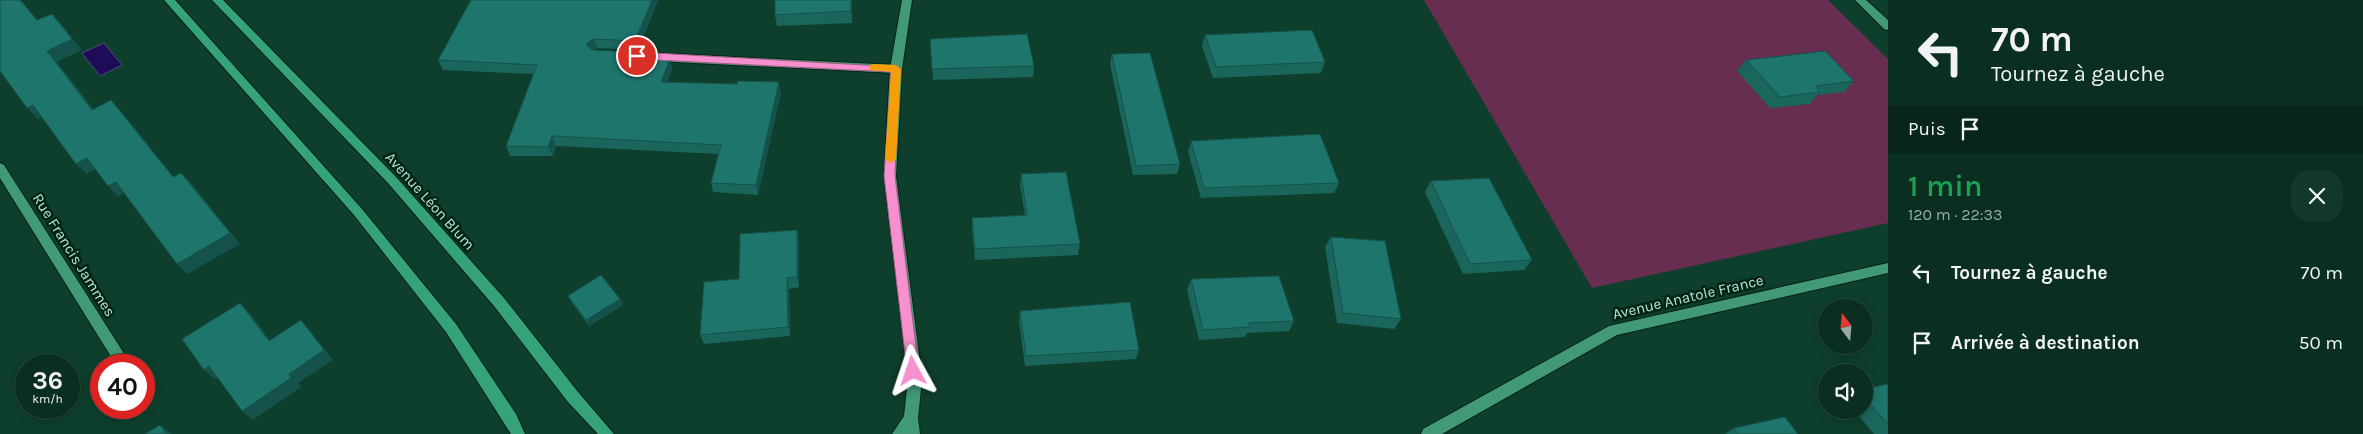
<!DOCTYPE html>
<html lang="fr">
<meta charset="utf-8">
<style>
:root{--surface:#0a2f21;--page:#13372a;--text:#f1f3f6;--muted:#99a9a5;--line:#2a4a3f}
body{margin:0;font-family:Karla,sans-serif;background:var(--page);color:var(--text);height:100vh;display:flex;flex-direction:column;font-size:19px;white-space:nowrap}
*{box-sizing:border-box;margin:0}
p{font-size:16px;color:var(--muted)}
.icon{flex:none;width:28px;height:28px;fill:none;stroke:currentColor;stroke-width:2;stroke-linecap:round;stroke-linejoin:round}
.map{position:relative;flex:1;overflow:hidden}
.drawer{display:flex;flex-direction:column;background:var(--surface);width:475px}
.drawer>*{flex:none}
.hud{background:#0a2f21;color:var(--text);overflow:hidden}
.needle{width:32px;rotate:344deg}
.tools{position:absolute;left:1818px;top:299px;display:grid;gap:10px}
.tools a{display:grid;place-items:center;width:55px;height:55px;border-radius:50%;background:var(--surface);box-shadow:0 2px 12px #0003,0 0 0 1px var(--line);font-size:25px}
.speed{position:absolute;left:15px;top:354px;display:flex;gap:10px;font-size:25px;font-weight:700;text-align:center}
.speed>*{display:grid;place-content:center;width:65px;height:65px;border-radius:50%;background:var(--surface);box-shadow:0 2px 12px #0003,0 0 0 1px var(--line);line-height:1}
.speed small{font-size:12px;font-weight:400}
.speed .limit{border:8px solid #d22;background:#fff;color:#111}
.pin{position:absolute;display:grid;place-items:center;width:42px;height:42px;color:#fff;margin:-21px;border:2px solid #fff;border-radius:50%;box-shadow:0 1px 5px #0007}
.me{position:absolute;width:55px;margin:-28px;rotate:355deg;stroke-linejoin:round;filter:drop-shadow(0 0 4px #0008)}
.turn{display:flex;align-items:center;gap:18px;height:105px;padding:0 20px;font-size:22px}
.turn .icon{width:65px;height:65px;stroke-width:2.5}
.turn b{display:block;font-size:35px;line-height:42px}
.then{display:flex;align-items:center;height:48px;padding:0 20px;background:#0003;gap:10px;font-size:19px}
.round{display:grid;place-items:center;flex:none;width:52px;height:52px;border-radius:20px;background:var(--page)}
.headline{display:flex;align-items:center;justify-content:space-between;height:85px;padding:0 20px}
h1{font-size:30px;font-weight:600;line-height:38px;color:#1e9e55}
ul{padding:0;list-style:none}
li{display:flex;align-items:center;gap:15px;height:70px;padding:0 20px}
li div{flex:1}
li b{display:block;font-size:19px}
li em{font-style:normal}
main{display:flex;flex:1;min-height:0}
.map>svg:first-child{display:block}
.green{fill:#672e52}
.water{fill:#1f0c59;stroke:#4e4d7d}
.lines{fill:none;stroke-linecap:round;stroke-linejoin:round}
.lane-casing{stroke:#062217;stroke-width:2}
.street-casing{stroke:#062217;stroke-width:2}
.secondary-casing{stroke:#062217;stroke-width:2}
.primary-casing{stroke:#062217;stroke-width:2}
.lane{fill:#419975;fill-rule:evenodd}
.street{fill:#419975;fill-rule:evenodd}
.secondary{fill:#419975;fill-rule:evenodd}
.primary{fill:#35a279;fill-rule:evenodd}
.wall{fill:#1a655c}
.shaded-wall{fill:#15524b}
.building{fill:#1e756b;stroke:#15524b}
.route{fill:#f790ce;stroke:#a15e86}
.slow{fill:#f59e0b}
.labels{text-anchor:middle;stroke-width:5;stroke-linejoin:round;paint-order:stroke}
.street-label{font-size:15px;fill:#bce5d1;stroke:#002416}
</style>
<main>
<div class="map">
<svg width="1888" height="434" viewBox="0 0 1888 434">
<rect width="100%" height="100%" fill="#0e3f2c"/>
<path class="green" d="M 1424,0 L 1828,0 L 1888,59 L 1888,223 L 1592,288 Z"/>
<path class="water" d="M 104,43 L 122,65 L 100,76 L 82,53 Z"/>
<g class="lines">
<g class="lane-casing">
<path id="lane" d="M 615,51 L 896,65 L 902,69 L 896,73 L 615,59 L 610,55 Z"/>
</g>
<g class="street-casing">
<g id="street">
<path d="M 1855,0 L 1866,0 L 1888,20 L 1888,30 L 1884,29 Z"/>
<path d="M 0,163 L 4,165 L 125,355 L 127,359 L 125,363 L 120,365 L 115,363 L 0,178 Z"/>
</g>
</g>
<g class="secondary-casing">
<g id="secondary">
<path d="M 902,0 L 912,0 L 902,69 L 896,176 L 919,354 L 921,389 L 918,418 L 920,434 L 892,434 L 904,416 L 907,389 L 905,354 L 884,176 L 890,69 Z"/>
<path d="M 1888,263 L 1888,273 L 1617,335 L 1442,434 L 1421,434 L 1423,429 L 1609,326 Z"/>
</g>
</g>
<g class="primary-casing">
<g id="primary">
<path d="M 164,0 L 175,0 L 362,209 L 456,324 L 516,414 L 525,434 L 511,434 L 446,332 L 354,215 Z"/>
<path d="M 212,0 L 223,0 L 396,177 L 504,298 L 578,392 L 614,434 L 598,434 L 568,402 L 494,306 L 388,183 Z"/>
</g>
</g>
<use href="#lane" class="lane"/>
<use href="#street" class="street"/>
<use href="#secondary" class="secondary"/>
<use href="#primary" class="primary"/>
</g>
<g class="wall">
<path d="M 658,0 L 638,50 L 597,48 L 594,50 L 632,57 L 670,59 L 672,69 L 667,82 L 781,92 L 758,195 L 713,192 L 711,183 L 718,154 L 556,146 L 553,156 L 510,156 L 506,146 L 533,74 L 443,70 L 438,60 Z"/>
<path d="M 852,0 L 852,23 L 777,26 L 775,15 Z"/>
<path d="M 1205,35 L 1325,62 L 1321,73 L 1213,78 L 1202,46 Z"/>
<path d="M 930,39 L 1034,66 L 1033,77 L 933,80 Z"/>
<path d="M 1112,54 L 1180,164 L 1177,174 L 1133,175 L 1110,64 Z"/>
<path d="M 1746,60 L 1854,81 L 1844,92 L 1817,95 L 1810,104 L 1770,108 L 1737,71 Z"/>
<path d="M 1191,141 L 1339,183 L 1334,193 L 1201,198 L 1188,152 Z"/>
<path d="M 1021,174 L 1080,244 L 1078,255 L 975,260 L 972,228 L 972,218 L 1025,215 L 1020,185 Z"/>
<path d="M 1431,181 L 1532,260 L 1524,270 L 1463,274 L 1425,192 Z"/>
<path d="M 797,230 L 799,241 L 799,287 L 789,289 L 790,336 L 704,344 L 700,335 Z"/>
<path d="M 1331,237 L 1401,319 L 1394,329 L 1337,323 L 1325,247 Z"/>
<path d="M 1191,279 L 1294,321 L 1289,331 L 1247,333 L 1245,337 L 1199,340 L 1187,290 Z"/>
<path d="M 568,296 L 620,299 L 623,305 L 589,326 L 571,301 Z"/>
<path d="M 1020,311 L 1139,350 L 1136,359 L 1025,366 L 1019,321 Z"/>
<path d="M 1888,384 L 1888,434 L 1874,434 L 1854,410 L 1864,410 L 1864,389 Z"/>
<path d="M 1734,428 L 1798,434 L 1725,434 Z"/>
</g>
<g class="shaded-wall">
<path d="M 20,0 L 21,0 L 47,32 L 37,20 Z"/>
<path d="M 652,0 L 658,0 L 638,50 L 635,41 Z"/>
<path d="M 851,0 L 852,0 L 852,23 L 851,11 Z"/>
<path d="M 52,14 L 62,25 L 82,50 L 57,62 L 102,120 L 92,110 L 47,51 Z"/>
<path d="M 594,39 L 597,48 L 591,53 L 587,46 L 587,43 Z"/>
<path d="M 670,59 L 672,69 L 664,92 L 661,82 Z"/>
<path d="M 779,82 L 781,92 L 758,195 L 756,185 Z"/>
<path d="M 111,100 L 121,111 L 183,188 L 173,177 Z"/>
<path d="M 33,105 L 44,116 L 38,119 L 27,108 Z"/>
<path d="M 552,136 L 556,146 L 553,156 L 548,147 Z"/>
<path d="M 87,158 L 97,168 L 87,174 L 76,164 Z"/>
<path d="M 181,173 L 191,183 L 240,244 L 187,274 L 177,264 Z"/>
<path d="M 116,182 L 126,192 L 118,197 L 108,186 Z"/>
<path d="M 797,230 L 799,241 L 799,287 L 797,277 Z"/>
<path d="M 787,278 L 789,289 L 790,336 L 788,327 Z"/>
<path d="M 620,299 L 623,305 L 589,326 L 586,320 Z"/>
<path d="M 240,303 L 250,313 L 278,351 L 269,341 Z"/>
<path d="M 301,320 L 310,330 L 333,360 L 298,383 L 301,387 L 253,420 L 242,411 L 289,374 Z"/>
<path d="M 209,366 L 220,376 L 215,379 L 204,370 Z"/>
<path d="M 160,425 L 172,434 L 166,434 Z"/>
</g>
<g class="building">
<path d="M 0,0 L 20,0 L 37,20 L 52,14 L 72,39 L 47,51 L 92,110 L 111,100 L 173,177 L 181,173 L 230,233 L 177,264 L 116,182 L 108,186 L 87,158 L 76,164 L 33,105 L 27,108 L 0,71 Z"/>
<path d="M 471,0 L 652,0 L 635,41 L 594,39 L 587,43 L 587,46 L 593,50 L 631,52 L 629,57 L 670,59 L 661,82 L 737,84 L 738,81 L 779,82 L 756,185 L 711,183 L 721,145 L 552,136 L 548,147 L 506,146 L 537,65 L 438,60 Z"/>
<path d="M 775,0 L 851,0 L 851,11 L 775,15 Z"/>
<path d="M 1312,30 L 1325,62 L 1216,67 L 1205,35 Z"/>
<path d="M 1027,34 L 1034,66 L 932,69 L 930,39 Z"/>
<path d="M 1825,51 L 1854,81 L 1816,86 L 1820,92 L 1780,97 L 1746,60 Z"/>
<path d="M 1150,53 L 1180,164 L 1136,166 L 1112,54 Z"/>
<path d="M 1320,134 L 1339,183 L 1204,188 L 1191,141 Z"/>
<path d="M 1066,172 L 1080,244 L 975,249 L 972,218 L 1027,215 L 1021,174 Z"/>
<path d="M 1489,178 L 1532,260 L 1470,264 L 1431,181 Z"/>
<path d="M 797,230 L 797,277 L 787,278 L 788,327 L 700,335 L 704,282 L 739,279 L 740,234 Z"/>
<path d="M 1331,237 L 1385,241 L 1401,319 L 1343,313 Z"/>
<path d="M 601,275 L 620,299 L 586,320 L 568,296 Z"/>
<path d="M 1279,276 L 1294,321 L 1249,323 L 1250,327 L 1203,330 L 1191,279 Z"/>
<path d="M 1130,302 L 1139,350 L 1026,356 L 1020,311 Z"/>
<path d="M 240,303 L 269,341 L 301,320 L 324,350 L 289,374 L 291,378 L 242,411 L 209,366 L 204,370 L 182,339 Z"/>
<path d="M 1888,384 L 1888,424 L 1864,397 L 1864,389 Z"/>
<path d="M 1785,417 L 1798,434 L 1738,434 L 1734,428 Z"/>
<path d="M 160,425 L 166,434 L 145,434 Z"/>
</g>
<path class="route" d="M 637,52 L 899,67 L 895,176 L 919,371 L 917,375 L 908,375 L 907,371 L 884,176 L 891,72 L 637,59 L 632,56 Z"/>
<path class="slow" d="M 874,64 L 896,65 L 901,69 L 896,159 L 891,163 L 885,159 L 891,72 L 870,70 L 870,65 Z"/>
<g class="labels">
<g class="street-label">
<text transform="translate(430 201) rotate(48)" y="5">Avenue Léon Blum</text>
<text transform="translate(74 255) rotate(58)" y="5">Rue Francis Jammes</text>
<text transform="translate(1688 297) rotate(-13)" y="5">Avenue Anatole France</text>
</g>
</g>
</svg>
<div class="tools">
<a><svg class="needle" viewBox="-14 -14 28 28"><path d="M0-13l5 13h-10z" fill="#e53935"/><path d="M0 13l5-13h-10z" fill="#99a9a5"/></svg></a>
<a><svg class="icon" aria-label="sound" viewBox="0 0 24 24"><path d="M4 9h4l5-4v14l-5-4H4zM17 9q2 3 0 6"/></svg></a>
</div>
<div class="speed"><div>36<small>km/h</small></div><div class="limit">40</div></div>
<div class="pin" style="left:637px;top:56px;background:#d93025"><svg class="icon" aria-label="arrive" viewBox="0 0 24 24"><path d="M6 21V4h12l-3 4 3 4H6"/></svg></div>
<svg class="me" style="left:913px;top:371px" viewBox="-20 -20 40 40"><path d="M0-17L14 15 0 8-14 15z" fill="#f790ce" stroke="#fff" stroke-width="4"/></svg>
</div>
<section class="drawer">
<div class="hud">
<div class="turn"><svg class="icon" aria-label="left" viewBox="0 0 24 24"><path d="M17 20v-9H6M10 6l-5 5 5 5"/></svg><div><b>70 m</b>Tournez à gauche</div></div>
<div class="then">Puis<svg class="icon" aria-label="arrive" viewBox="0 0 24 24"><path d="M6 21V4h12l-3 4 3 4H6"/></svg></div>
</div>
<div class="headline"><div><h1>1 min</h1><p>120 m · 22:33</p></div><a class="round"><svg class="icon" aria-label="close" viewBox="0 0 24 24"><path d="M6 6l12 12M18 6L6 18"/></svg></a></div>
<ul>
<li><svg class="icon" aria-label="left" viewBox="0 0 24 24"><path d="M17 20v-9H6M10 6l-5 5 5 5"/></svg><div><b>Tournez à gauche</b></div><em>70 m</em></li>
<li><svg class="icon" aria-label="arrive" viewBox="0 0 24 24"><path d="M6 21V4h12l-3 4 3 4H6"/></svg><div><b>Arrivée à destination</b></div><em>50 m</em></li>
</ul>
</section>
</main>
